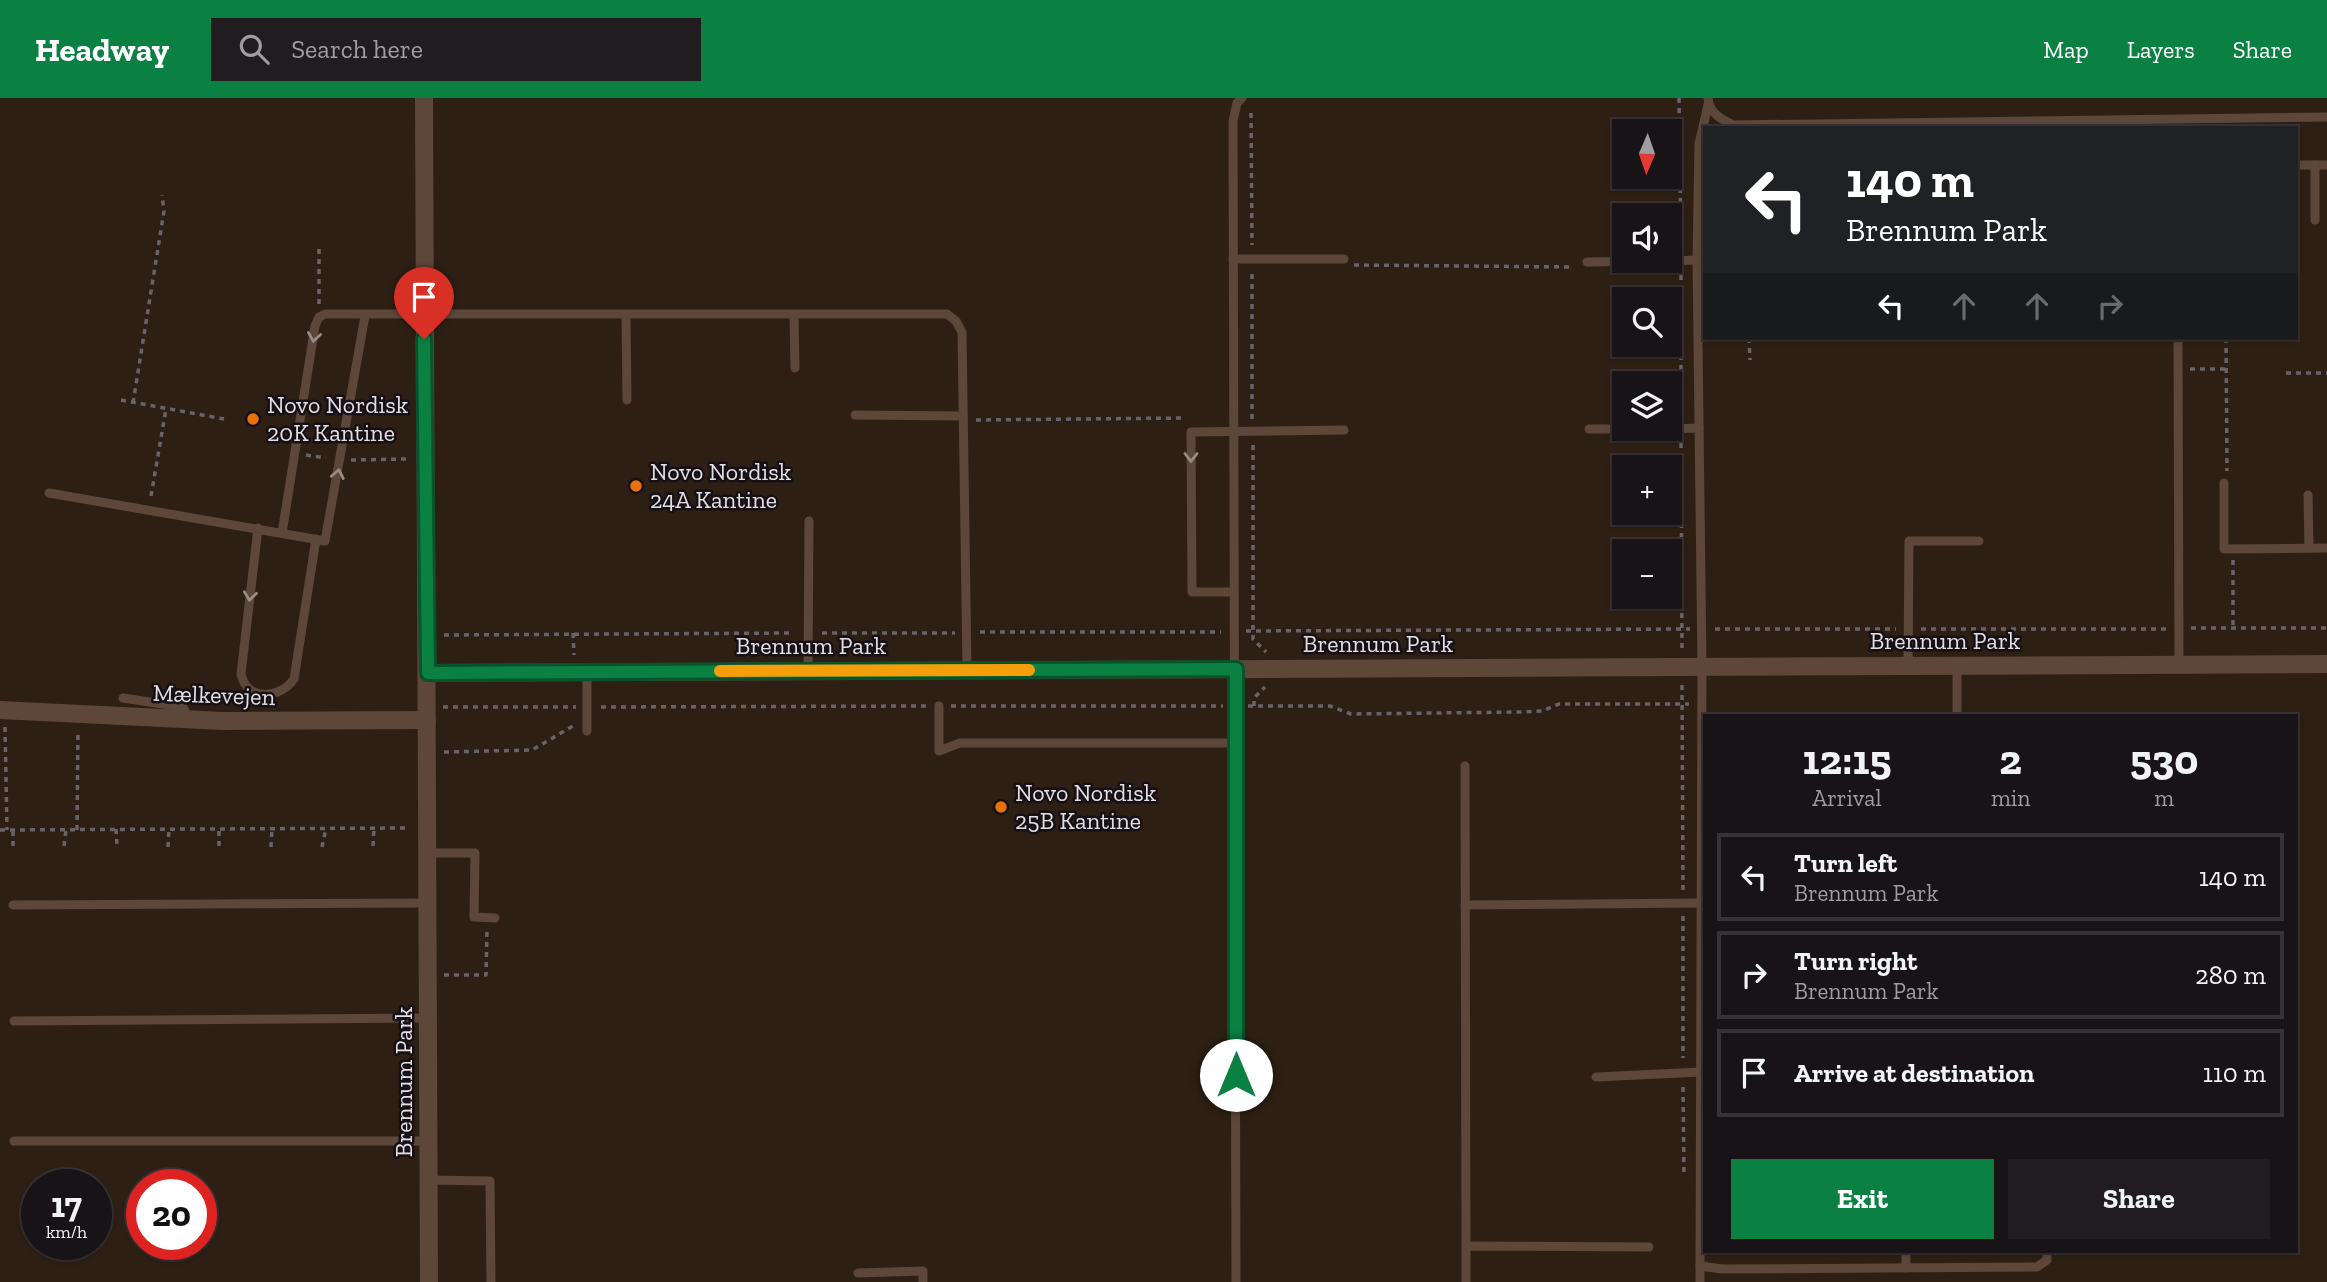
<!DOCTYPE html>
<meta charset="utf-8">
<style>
:root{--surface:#171316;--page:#201c1f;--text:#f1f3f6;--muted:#9e9ea1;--line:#363235;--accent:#0b8043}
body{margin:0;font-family:"Zilla Slab",serif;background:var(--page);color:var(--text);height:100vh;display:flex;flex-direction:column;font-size:26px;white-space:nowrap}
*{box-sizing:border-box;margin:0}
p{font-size:23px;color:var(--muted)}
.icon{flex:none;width:38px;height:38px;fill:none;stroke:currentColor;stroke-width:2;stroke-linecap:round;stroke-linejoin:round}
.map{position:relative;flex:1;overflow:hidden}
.sheet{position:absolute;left:1703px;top:616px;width:595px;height:539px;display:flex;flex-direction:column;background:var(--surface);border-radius:0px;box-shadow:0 2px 5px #0004,0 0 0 2px var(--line)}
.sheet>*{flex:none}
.banner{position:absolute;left:1703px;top:28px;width:595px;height:214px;border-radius:0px;box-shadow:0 2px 5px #0004,0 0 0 2px var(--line);background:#202124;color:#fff;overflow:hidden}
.needle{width:46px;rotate:182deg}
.fabs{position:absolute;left:1612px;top:21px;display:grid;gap:14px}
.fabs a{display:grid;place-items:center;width:70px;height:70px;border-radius:0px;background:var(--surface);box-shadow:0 2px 5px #0004,0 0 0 2px var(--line);font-size:35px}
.speed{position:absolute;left:21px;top:1071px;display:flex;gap:14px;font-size:35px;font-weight:700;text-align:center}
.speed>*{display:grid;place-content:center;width:91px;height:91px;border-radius:50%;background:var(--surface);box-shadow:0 2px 5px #0004,0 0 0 2px var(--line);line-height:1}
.speed small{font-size:18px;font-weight:400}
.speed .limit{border:10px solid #d22;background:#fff;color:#111}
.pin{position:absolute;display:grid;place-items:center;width:60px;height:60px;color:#fff;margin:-72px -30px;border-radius:50% 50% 50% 0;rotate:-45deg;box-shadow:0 0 7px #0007}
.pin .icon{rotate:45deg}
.me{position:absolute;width:77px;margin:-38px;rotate:0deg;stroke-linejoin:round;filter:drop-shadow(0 0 5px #0008)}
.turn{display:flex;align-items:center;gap:24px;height:147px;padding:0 28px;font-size:32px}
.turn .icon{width:91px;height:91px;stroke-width:2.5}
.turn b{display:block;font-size:49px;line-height:60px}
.lanes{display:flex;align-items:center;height:66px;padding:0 28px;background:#0003;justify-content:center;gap:35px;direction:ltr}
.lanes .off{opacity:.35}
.eta{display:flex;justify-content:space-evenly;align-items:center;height:119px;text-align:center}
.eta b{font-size:42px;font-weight:800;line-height:49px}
.primary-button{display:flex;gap:14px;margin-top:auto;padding:14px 28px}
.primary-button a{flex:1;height:80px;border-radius:0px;background:var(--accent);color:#fff;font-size:28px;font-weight:800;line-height:80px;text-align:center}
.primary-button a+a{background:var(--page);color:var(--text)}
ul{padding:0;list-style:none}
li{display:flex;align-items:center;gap:21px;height:88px;margin:0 14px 10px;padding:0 14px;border:4px solid var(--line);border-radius:0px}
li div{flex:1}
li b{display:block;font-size:26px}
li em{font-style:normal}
header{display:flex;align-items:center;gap:42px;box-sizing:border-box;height:98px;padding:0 35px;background:var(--accent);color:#fff}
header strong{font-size:33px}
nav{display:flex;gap:38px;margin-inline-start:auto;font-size:24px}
.search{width:490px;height:63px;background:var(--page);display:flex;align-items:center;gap:18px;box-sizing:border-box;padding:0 24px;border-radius:0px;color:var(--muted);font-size:26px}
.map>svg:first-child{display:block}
.commercial{fill:#2d1f13;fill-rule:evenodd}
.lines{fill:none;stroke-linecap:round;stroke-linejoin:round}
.path{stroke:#686368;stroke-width:3.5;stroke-dasharray:5 5;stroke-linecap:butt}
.service{stroke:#5d473a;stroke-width:9}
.minor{stroke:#5d473a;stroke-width:18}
.oneway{stroke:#998b86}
.route-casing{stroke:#07532c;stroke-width:18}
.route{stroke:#0b8043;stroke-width:12}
.slow{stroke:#f59e0b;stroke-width:12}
.food-dot{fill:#e8710a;stroke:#151015;stroke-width:2.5}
.labels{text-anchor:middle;stroke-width:5;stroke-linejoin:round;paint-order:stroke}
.poi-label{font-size:24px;fill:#e2dee2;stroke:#151015;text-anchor:start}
.street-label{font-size:24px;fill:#e2dee2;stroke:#151015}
</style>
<header>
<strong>Headway</strong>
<div class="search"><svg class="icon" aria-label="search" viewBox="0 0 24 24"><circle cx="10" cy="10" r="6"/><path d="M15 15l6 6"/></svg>Search here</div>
<nav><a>Map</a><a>Layers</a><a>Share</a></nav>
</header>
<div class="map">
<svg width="2327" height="1184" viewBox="0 0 2327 1184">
<rect width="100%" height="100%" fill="#1f191e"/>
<path class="commercial" d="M 0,0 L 2327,0 L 2327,1184 L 0,1184 ZM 1704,30 L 2296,30 L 2296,240 L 1704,240 ZM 1624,33 L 1670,33 L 1670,79 L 1624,79 ZM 1624,117 L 1670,117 L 1670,163 L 1624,163 ZM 1624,201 L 1670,201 L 1670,247 L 1624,247 ZM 1624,285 L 1670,285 L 1670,331 L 1624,331 ZM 1624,369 L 1670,369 L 1670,415 L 1624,415 ZM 1624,453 L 1670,453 L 1670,499 L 1624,499 ZM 1704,618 L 2296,618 L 2296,1153 L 1704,1153 ZM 37,1087 L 96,1087 L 96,1146 L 37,1146 ZM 142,1087 L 201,1087 L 201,1146 L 142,1146 Z"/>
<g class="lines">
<g class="path">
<path d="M 1679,0 L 1681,148"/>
<path d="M 1251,15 L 1252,147"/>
<path d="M 1354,167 L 1574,169"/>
<path d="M 1252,176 L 1252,322"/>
<path d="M 1681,177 L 1681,316"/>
<path d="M 319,206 L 319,148"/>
<path d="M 1749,240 L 1750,262"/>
<path d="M 2226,240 L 2227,373"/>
<path d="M 2190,271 L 2226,271"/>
<path d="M 2286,275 L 2327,275"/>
<path d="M 121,302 L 224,321"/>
<path d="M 133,305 L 164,113 L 162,97"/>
<path d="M 976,322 L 1185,320"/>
<path d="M 1681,345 L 1682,551"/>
<path d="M 1253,347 L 1253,541 L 1266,554"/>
<path d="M 306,357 L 326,360"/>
<path d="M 351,362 L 406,361"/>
<path d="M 151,398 L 166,311"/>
<path d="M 2233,462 L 2233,530"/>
<path d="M 2191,530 L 2327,530"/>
<path d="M 1715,531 L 1896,531"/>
<path d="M 1921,531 L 2166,531"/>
<path d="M 1246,533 L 1690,531"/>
<path d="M 980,534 L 1221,534"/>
<path d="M 573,535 L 574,557"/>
<path d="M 822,535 L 955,535"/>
<path d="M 444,537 L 794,535"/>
<path d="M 1682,587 L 1683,792"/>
<path d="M 951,608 L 1223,608"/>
<path d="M 1248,608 L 1330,608 L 1351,616 L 1519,614 L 1542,613 L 1559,606 L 1689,606"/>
<path d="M 1254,608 L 1254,600 L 1265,589"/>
<path d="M 443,609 L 576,609"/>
<path d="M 601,609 L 926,608"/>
<path d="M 5,629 L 7,732"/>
<path d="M 444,654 L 532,652 L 573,628"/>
<path d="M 116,731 L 117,748"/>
<path d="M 0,732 L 409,730"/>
<path d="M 77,732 L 78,632"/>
<path d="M 13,748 L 13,732"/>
<path d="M 64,748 L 66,732"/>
<path d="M 219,748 L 219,731"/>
<path d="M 373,748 L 374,730"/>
<path d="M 168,749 L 169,731"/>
<path d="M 271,749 L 272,730"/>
<path d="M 322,749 L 326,730"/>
<path d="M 1683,818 L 1683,960"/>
<path d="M 444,877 L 486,877 L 487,832"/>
<path d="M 1683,989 L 1684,1076"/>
</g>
<g class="service">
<path d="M 1708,0 C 1709,15 1721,21 1733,27 L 2327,19"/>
<path d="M 1708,7 L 1699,46 L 1697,162 L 1702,568 L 1700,1168 L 1722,1171 L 2037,1169 L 2047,1162 L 2047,1153"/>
<path d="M 2296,67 L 2327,67"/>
<path d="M 2315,67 L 2315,122"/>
<path d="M 1233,161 L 1344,161"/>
<path d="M 1670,163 L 1697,162"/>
<path d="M 1587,164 L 1665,163"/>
<path d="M 626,217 L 627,302"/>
<path d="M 794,217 L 795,270"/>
<path d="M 2178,240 L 2179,566"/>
<path d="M 855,317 L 963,318"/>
<path d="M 1589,331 L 1624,331"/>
<path d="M 1636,331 L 1655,331"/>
<path d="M 1670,331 L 1699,330"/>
<path d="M 2224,385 L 2224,451 L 2327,450"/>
<path d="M 49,395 L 325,443 L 365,218"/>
<path d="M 2308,397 L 2309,450"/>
<path d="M 258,430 L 241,576 C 247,604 280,601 294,581 L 316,441"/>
<path d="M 282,435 L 315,228 L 319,219 L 325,216 L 947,216 L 956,223 L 962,234 L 967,572"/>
<path d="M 1234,494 L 1192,494 L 1191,334 L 1344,332"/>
<path d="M 1957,567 L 1957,618"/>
<path d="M 1908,568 L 1909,443 L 1979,443"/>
<path d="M 808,573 L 809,423"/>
<path d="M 587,574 L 587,633"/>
<path d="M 123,600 L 183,609 L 189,622"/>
<path d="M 939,608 L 939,653 L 960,645 L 1235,645"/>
<path d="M 1465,668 L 1466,1148"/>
<path d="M 427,755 L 475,755 L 474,819 L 495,820"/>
<path d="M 13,807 L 428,805"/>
<path d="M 1465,807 L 1701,805"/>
<path d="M 14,923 L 429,920"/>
<path d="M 1596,979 L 1701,974"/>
<path d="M 14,1043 L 429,1043"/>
<path d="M 429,1082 L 490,1083 L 491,1184"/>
<path d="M 1906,1153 L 1906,1170"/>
<path d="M 1700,1168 L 1700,1184"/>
<path d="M 858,1175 L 923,1173 L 923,1184"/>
<path d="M 1236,1184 L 1233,23 L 1237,5 L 1242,0"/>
<path d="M 1466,1184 L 1466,1148 L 1649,1149"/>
</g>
<g class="minor">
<path d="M 424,0 L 429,1184"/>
<path d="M 428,575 L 2327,566"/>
<path d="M 0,612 L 223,623 L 427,622"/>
</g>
</g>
<defs><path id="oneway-chevron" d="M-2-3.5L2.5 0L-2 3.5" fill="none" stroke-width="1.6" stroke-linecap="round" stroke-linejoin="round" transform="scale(1.75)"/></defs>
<g class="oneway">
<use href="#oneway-chevron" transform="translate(314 239) rotate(99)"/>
<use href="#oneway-chevron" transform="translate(1191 359) rotate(90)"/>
<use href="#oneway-chevron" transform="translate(338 376) rotate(-79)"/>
<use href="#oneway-chevron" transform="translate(250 498) rotate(97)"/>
</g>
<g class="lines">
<g class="route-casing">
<path id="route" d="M 424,241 L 428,575 L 1236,571 L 1236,977"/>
</g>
<use href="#route" class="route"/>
<path class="slow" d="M 720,573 L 1029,572"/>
</g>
<g class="food-dot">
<circle cx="253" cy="321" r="7"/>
<circle cx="636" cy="388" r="7"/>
<circle cx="1001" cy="709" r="7"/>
</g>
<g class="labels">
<g class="poi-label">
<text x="267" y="315">Novo Nordisk<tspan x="267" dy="28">20K Kantine</tspan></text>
<text x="650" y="382">Novo Nordisk<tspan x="650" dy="28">24A Kantine</tspan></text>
<text x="1015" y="703">Novo Nordisk<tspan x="1015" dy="28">25B Kantine</tspan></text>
</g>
<g class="street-label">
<text x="1945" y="551">Brennum Park</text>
<text x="1378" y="554">Brennum Park</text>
<text x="811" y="556">Brennum Park</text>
<text transform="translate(214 597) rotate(2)" y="8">Mælkevejen</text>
<text transform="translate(404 984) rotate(-90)" y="8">Brennum Park</text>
</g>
</g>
</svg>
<div class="fabs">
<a><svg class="needle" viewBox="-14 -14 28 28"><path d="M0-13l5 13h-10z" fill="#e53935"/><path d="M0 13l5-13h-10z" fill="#9e9ea1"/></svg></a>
<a><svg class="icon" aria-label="sound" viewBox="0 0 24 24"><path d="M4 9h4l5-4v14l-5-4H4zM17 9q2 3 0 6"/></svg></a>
<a><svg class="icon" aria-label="search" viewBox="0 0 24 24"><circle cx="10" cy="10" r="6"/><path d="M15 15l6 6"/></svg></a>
<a><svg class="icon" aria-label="layers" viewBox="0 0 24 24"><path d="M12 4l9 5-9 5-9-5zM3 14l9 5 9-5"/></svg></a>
<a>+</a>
<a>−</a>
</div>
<div class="speed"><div>17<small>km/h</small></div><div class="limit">20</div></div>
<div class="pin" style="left:424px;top:241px;background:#d93025"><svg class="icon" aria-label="arrive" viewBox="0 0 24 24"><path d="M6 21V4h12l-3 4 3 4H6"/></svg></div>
<svg class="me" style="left:1236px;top:977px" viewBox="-20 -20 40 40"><circle r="19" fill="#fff"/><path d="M0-13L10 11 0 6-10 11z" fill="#0b8043"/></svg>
<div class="banner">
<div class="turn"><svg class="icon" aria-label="left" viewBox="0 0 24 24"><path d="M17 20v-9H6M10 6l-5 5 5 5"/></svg><div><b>140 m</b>Brennum Park</div></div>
<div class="lanes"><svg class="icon" aria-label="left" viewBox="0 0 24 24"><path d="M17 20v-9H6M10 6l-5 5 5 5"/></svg><svg class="icon off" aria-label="ahead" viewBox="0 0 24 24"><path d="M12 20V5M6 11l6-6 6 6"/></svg><svg class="icon off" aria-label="ahead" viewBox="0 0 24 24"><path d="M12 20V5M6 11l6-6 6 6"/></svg><svg class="icon off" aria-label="right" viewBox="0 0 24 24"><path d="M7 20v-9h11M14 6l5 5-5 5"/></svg></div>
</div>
<section class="sheet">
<div class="eta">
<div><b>12:15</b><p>Arrival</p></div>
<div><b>2</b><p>min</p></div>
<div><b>530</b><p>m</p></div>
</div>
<ul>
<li><svg class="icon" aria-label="left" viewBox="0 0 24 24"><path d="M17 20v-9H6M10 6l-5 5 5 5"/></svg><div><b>Turn left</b><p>Brennum Park</p></div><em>140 m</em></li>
<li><svg class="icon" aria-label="right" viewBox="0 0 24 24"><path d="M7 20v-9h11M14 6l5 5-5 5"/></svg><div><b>Turn right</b><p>Brennum Park</p></div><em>280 m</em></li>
<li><svg class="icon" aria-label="arrive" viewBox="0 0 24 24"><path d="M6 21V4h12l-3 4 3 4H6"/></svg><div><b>Arrive at destination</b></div><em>110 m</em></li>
</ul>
<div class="primary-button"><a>Exit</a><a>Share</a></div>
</section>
</div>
